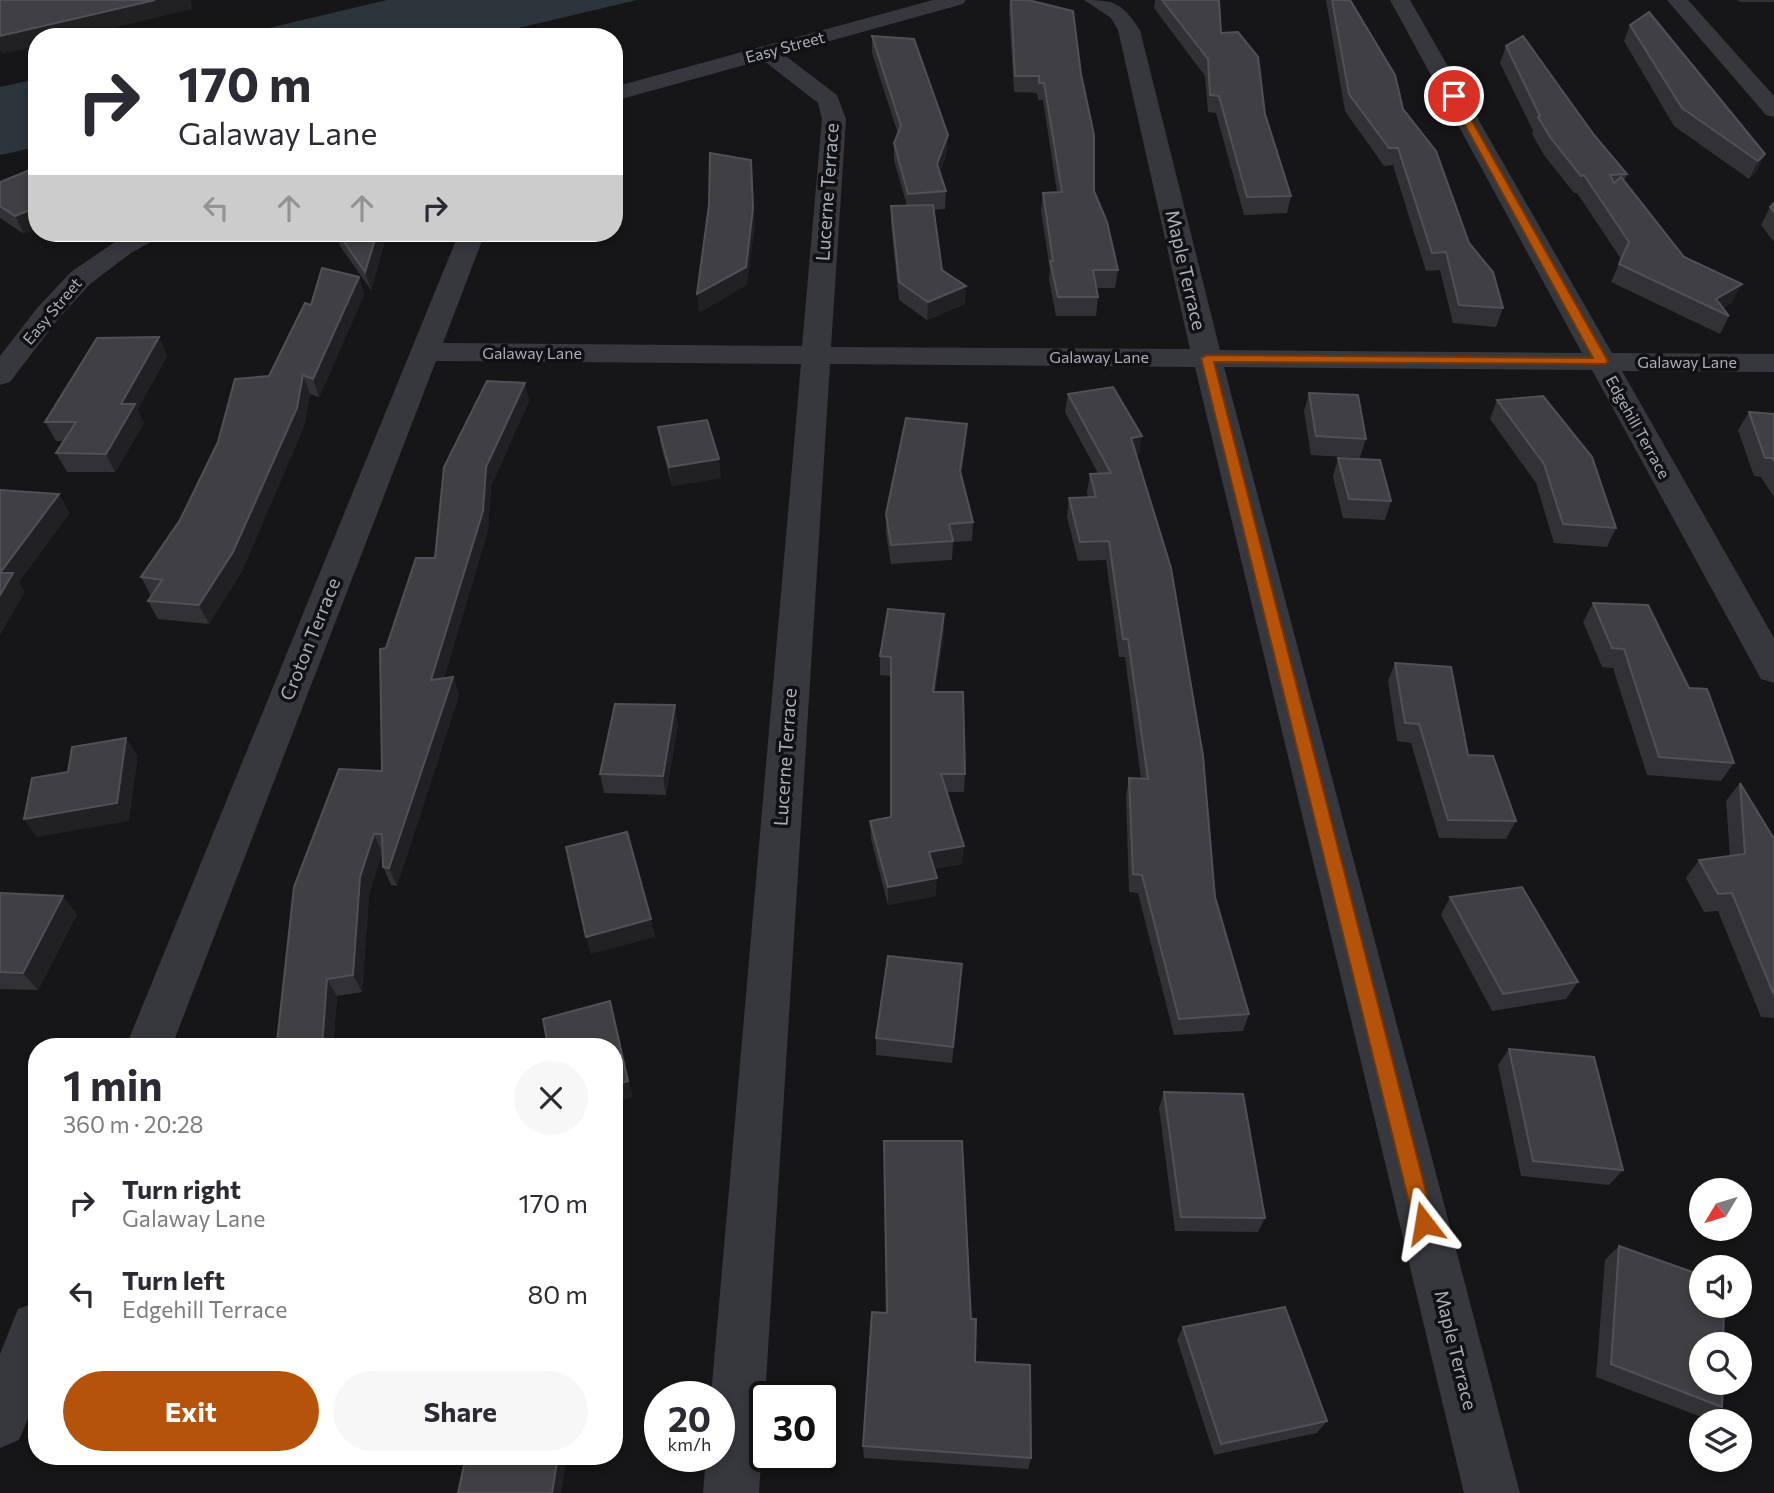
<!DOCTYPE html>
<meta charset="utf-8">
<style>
:root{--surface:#fff;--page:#f7f7f7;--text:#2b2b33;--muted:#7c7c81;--accent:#b45309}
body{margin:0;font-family:Commissioner,sans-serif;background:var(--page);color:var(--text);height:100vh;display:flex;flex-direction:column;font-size:26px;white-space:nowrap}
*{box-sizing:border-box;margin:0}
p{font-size:23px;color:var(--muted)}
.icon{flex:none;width:38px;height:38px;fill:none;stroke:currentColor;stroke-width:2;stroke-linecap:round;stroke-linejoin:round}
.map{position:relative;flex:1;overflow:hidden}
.panel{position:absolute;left:28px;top:1038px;width:595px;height:427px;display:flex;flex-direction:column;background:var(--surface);border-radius:28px;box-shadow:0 4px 10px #0003}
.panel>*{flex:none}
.hud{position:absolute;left:28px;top:28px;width:595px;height:214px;border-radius:28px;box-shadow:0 4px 10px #0003;background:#fff;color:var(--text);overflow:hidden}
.needle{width:46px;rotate:232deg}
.buttons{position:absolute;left:1689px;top:1178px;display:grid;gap:14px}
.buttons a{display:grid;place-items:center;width:63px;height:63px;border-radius:50%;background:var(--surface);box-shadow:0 4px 10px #0003;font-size:35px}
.speed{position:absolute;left:644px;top:1381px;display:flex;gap:14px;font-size:35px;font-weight:700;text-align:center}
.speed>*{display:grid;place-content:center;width:91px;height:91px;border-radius:50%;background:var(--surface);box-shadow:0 4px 10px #0003;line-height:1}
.speed small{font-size:18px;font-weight:400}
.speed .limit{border:4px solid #111;border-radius:10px;background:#fff;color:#111}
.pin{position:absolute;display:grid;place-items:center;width:60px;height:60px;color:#fff;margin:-30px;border:4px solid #fff;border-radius:50%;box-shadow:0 2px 7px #0007}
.me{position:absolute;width:77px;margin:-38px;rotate:346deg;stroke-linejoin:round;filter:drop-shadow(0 0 5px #0008)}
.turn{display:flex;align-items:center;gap:24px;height:147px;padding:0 35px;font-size:32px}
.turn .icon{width:91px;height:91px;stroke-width:2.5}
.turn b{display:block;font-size:49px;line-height:60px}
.lanes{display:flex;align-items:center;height:66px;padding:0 35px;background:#0003;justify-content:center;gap:35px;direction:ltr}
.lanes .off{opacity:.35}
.round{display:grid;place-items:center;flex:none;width:74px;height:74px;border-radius:37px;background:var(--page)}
.head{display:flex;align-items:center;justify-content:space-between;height:119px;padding:0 35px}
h1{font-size:42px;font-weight:700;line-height:52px}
.primary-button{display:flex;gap:14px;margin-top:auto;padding:14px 35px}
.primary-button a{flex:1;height:80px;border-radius:42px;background:var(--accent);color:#fff;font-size:28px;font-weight:700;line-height:80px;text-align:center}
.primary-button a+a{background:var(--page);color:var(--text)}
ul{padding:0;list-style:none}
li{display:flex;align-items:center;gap:21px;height:91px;padding:0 35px}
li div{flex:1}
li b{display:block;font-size:26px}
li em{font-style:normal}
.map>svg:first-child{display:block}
.water{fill:#2c353c}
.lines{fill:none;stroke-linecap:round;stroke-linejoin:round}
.minor{fill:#37383d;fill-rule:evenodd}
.wall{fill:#323236}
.shaded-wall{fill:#212124}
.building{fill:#3f3f44;stroke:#4f5156;stroke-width:2}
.route{fill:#b45309;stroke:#753606;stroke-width:2}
.labels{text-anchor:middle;stroke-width:7;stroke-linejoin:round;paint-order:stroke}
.far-street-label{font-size:16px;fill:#a8adb8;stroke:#111113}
.street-label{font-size:19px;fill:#a8adb8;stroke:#111113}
</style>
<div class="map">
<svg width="1774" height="1493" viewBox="0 0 1774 1493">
<rect width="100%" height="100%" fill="#161618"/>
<g class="water">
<path d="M 387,0 L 637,0 L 481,37 L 231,37 Z"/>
<path d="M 37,79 L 37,147 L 0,155 L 0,87 Z"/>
</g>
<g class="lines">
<g class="minor">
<path d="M 933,0 L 966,0 L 963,4 L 783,54 L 837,95 L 846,119 L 831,347 L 1190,349 L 1118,30 L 1111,18 L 1084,0 C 1115,0 1122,3 1140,30 L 1220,350 L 1582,353 L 1390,0 L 1410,0 L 1612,353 L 1774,354 L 1774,372 L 1622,371 L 1774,638 L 1774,683 L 1761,679 L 1592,370 L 1224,367 L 1520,1493 L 1464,1493 L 1195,367 L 830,364 L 759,1493 L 703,1493 L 706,1456 L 719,1456 L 719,1396 L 711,1396 L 801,364 L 436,361 L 172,1046 L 126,1046 L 459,233 L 485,233 L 443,343 L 802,346 L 822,119 L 818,103 L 763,60 L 614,101 L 614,87 Z"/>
<path d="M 1667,0 L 1688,0 L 1774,96 L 1774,117 L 1766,115 Z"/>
<path d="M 128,233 L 160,233 L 156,239 L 131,253 L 90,284 L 58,319 L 10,382 L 0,385 L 0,356 L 38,307 L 71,272 Z"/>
<path d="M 37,1302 L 37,1397 L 19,1440 L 0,1448 L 0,1354 L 18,1309 Z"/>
</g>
</g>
<g class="wall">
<path d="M 1010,0 L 1028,0 L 1094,191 L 1118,270 L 1115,288 L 1097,288 L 1098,297 L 1096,316 L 1056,316 L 1049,279 L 1050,269 L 1041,211 L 1043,193 L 1057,192 L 1043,100 L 1038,100 L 1037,93 L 1014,92 L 1009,12 Z"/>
<path d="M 1155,0 L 1219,0 L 1221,33 L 1265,114 L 1291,196 L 1287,213 L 1244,215 L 1216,113 L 1208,112 L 1205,76 L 1154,8 Z"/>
<path d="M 1326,0 L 1350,0 L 1469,243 L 1503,308 L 1496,327 L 1453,323 L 1440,270 L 1426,271 L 1393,165 L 1384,166 L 1345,111 Z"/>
<path d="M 1737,0 L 1774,0 L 1774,2 L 1740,2 Z"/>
<path d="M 1630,25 L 1765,154 L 1756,172 L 1749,179 L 1674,126 L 1624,41 Z"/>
<path d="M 872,36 L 947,152 L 940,172 L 946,191 L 945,209 L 933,210 L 942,270 L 965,304 L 927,320 L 899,300 L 891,224 L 891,206 L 907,206 L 894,160 L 894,143 L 898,134 L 872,53 Z"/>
<path d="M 1506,46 L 1594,135 L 1627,174 L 1624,181 L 1684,257 L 1732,302 L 1723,308 L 1729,316 L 1720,334 L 1611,282 L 1621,259 L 1577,193 L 1574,193 L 1544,155 L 1532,134 L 1533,131 L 1500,63 Z"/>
<path d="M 0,182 L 24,234 L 0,218 Z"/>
<path d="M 1774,203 L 1774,242 L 1761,225 L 1770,207 Z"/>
<path d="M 336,233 L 389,233 L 387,233 L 371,290 L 340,246 Z"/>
<path d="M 547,233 L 593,233 L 593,237 L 548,240 Z"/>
<path d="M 359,277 L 364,295 L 319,397 L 310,394 L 304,426 L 242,571 L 209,624 L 158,619 L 148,601 L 151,596 L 141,577 L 180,520 L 269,376 L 311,305 Z"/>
<path d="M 159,337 L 167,356 L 137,410 L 144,423 L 115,472 L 67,472 L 56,453 L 64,441 L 56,441 L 45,422 Z"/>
<path d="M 525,383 L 529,401 L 491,486 L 488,530 L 444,678 L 453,677 L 459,695 L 397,886 L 391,885 L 383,867 L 382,852 L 369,895 L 362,992 L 337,996 L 333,1046 L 253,1046 L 277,1042 L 382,771 L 386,648 L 435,558 Z"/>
<path d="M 1309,393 L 1366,439 L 1360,458 L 1311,455 L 1304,411 Z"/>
<path d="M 1068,394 L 1139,455 L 1136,455 L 1215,897 L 1249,1014 L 1243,1031 L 1174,1035 L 1138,893 L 1129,892 L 1126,796 L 1129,778 L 1141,779 L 1125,657 L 1119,657 L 1106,560 L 1078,561 L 1067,517 L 1069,498 L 1088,498 L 1087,492 L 1090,474 L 1098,473 L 1065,412 Z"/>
<path d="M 1497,400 L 1616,528 L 1607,547 L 1554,543 L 1536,483 L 1490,419 Z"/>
<path d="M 1749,412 L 1774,414 L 1774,497 L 1761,477 L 1754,476 L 1738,430 Z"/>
<path d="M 967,424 L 966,442 L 961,476 L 973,522 L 972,541 L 953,542 L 952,560 L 891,564 L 886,533 L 886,514 Z"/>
<path d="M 658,427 L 721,478 L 672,486 L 661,446 Z"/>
<path d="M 1338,458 L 1391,501 L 1385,520 L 1343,518 L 1333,477 Z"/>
<path d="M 1593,603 L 1689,688 L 1734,763 L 1721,781 L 1647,775 L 1613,668 L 1602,667 L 1583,622 Z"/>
<path d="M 944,614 L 944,633 L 935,692 L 965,774 L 964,792 L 946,792 L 962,864 L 934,869 L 936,896 L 888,905 L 871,839 L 870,821 L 891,817 L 891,676 L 880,675 L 880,656 Z"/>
<path d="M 1395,663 L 1468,755 L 1516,821 L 1506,839 L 1439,838 L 1411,743 L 1397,741 L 1388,681 Z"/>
<path d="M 678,724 L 666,795 L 604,793 L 600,774 Z"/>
<path d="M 1740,783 L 1774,839 L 1774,1018 L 1761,1017 L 1718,911 L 1704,912 L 1686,878 L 1699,860 L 1730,856 L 1726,801 Z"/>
<path d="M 0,893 L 77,914 L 38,990 L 0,989 Z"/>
<path d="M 1450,897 L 1578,982 L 1566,999 L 1492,1011 L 1441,915 Z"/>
<path d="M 960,981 L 952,1063 L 876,1055 L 876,1038 Z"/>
<path d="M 1509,1049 L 1623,1170 L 1609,1185 L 1521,1176 L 1498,1065 Z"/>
<path d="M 1164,1092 L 1265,1218 L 1258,1232 L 1175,1231 L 1159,1108 Z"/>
<path d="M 1619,1246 L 1722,1407 L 1704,1418 L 1596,1377 L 1605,1260 Z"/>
<path d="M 971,1319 L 975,1362 L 1031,1458 L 1028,1469 L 864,1458 L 863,1446 Z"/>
<path d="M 1183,1327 L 1327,1421 L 1317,1433 L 1214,1455 L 1177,1340 Z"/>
</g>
<g class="shaded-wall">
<path d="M 155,0 L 191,0 L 192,9 L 75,37 L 37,37 L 37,46 L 2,54 L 0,50 L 0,36 Z"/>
<path d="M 948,135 L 947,152 L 937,181 L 937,164 Z"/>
<path d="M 617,137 L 619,154 L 614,159 L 614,139 Z"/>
<path d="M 1765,154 L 1756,172 L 1749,179 L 1758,161 Z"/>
<path d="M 751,160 L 755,226 L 747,285 L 699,313 L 697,294 Z"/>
<path d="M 37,207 L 37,229 L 24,234 L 15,216 Z"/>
<path d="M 377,233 L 389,233 L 387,233 L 371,290 L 365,272 Z"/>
<path d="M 359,277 L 364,295 L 319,397 L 313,379 Z"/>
<path d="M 1742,284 L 1732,302 L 1719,311 L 1716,299 Z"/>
<path d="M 966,286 L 965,304 L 927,320 L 928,302 Z"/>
<path d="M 159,337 L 167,356 L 137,410 L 144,423 L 115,472 L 106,454 L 121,404 Z"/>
<path d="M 303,375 L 310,394 L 304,426 L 242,571 L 209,624 L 199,605 Z"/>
<path d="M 525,383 L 529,401 L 491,486 L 488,530 L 438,699 L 431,680 L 486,467 Z"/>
<path d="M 967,424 L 966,442 L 959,489 L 960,471 Z"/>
<path d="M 1142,436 L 1139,455 L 1128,457 L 1131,438 Z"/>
<path d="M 719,459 L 721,478 L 672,486 L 669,467 Z"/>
<path d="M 59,494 L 70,513 L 19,582 L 25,592 L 0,635 L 0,573 Z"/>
<path d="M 944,614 L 944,633 L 932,711 L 933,692 Z"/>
<path d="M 453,677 L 459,695 L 397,886 L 389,868 Z"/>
<path d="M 675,705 L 678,724 L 666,795 L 663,776 Z"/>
<path d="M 126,738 L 138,756 L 129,821 L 37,837 L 24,819 Z"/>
<path d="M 374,834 L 382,852 L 369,895 L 362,992 L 353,975 L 360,877 Z"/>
<path d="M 964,846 L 962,864 L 928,870 L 929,852 Z"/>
<path d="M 937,878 L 936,896 L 888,905 L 888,887 Z"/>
<path d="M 63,896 L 77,914 L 38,990 L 23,973 Z"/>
<path d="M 651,919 L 655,937 L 591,954 L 586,937 Z"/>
<path d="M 327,979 L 337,996 L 333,1046 L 322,1046 Z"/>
<path d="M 610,1001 L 633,1097 L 620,1101 L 614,1129 L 614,1089 Z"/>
<path d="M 558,1456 L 567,1456 L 561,1493 L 552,1493 Z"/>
</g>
<g class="building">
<path d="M 0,0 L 155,0 L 0,36 Z"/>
<path d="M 1011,0 L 1028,0 L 1073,11 L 1081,74 L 1094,135 L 1094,191 L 1107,222 L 1118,270 L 1093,270 L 1098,297 L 1058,297 L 1050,261 L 1053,261 L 1043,193 L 1062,192 L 1044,83 L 1039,83 L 1039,76 L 1015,76 Z"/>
<path d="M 1162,0 L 1219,0 L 1221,33 L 1238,32 L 1258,57 L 1265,114 L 1291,196 L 1247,197 L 1219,96 L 1210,95 L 1208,59 Z"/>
<path d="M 1332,0 L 1350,0 L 1395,75 L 1403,109 L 1436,151 L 1469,243 L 1493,272 L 1503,308 L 1459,305 L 1446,252 L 1432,253 L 1398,148 L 1389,148 L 1349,94 Z"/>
<path d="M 1649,12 L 1765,154 L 1758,161 L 1682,108 L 1630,25 Z"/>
<path d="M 872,36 L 914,39 L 948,135 L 937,164 L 946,191 L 908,194 L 894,143 L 901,126 Z"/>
<path d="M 1523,36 L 1594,135 L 1627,174 L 1610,175 L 1614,183 L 1621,177 L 1684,257 L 1742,284 L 1716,299 L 1729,316 L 1619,264 L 1629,242 L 1584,175 L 1581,176 L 1550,137 L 1538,117 L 1540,116 L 1506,46 Z"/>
<path d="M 710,153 L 751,160 L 753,208 L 746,267 L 697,294 L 709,205 Z"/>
<path d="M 37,167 L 37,207 L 15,216 L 0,206 L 0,182 Z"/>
<path d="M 1774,203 L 1774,212 L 1770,207 Z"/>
<path d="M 933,205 L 942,270 L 966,286 L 928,302 L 899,282 L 891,206 Z"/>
<path d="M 338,233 L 377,233 L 365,272 Z"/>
<path d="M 322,268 L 359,277 L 313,379 L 303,375 L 297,408 L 233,552 L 199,605 L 148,601 L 162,580 L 141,577 L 180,520 L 218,442 L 235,379 L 269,376 L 305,303 L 311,305 Z"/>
<path d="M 159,337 L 121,404 L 135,404 L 106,454 L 56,453 L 76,422 L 45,422 L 97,338 Z"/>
<path d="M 487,381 L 525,383 L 486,467 L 483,511 L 431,680 L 453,677 L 389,868 L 383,867 L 382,834 L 374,834 L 360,877 L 353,975 L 327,979 L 322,1046 L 253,1046 L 277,1042 L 294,887 L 339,769 L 382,771 L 380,649 L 386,648 L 416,558 L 435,558 L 444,467 Z"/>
<path d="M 1113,387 L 1142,436 L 1131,438 L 1171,568 L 1203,756 L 1215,897 L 1249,1014 L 1179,1019 L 1142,875 L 1133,874 L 1129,778 L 1148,779 L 1128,639 L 1123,639 L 1109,541 L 1080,542 L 1069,498 L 1096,497 L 1090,474 L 1111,473 L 1068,394 Z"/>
<path d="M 1309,393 L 1358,395 L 1366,439 L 1316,436 Z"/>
<path d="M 1543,396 L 1592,457 L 1616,528 L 1563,524 L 1544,464 L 1497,400 Z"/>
<path d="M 1749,412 L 1774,414 L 1774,461 L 1772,458 L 1765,458 Z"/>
<path d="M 906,418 L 967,424 L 960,471 L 973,522 L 949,524 L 953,541 L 891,545 L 886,514 Z"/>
<path d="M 707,420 L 719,459 L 669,467 L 658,427 Z"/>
<path d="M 1338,458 L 1380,460 L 1391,501 L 1349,499 Z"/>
<path d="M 0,490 L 59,494 L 0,573 Z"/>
<path d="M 0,573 L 13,573 L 0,595 Z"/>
<path d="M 1593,603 L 1648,605 L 1689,688 L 1707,689 L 1734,763 L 1659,757 L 1624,649 L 1612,648 Z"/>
<path d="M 888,609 L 944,614 L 933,692 L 963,692 L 965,774 L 941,774 L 964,846 L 929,852 L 937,878 L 888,887 L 870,821 L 891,817 L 891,657 L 880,656 Z"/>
<path d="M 1395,663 L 1451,667 L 1468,755 L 1493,756 L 1516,821 L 1448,820 L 1419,724 L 1405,723 Z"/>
<path d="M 615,704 L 675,705 L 663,776 L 600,774 Z"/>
<path d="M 126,738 L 117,803 L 24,819 L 32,778 L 68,772 L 72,747 Z"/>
<path d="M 1740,783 L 1774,839 L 1774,995 L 1732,893 L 1718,894 L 1699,860 L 1745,854 Z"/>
<path d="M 627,832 L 651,919 L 586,937 L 566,847 Z"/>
<path d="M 1522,887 L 1578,982 L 1503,994 L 1450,897 Z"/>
<path d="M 0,893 L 63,896 L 23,973 L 0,972 Z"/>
<path d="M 888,956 L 962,964 L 953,1047 L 876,1038 Z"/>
<path d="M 610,1001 L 628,1081 L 615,1085 L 614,1089 L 614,1046 L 548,1046 L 543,1019 Z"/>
<path d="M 1509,1049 L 1594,1057 L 1623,1170 L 1533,1161 Z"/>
<path d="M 1164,1092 L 1243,1094 L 1265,1218 L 1181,1217 Z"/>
<path d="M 884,1141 L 962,1141 L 971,1319 L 976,1319 L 975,1362 L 1030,1365 L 1031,1458 L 863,1446 L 872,1312 L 887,1313 Z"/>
<path d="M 1619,1246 L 1701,1275 L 1701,1306 L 1724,1306 L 1723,1344 L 1701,1344 L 1701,1382 L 1723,1382 L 1722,1407 L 1611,1364 Z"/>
<path d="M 1285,1307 L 1327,1421 L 1221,1444 L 1183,1327 Z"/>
<path d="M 466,1456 L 558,1456 L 552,1493 L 458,1493 Z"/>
</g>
<path class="route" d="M 1450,94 L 1458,96 L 1608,361 L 1606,364 L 1214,362 L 1434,1223 L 1431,1230 L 1424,1233 L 1417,1230 L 1414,1223 L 1201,358 L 1207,355 L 1593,358 L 1449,96 Z"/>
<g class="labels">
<g class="far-street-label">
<text transform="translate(785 47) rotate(-15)" y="6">Easy Street</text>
<text transform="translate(52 311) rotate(-50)" y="6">Easy Street</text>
<text x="532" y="359">Galaway Lane</text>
<text x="1099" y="363">Galaway Lane</text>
<text x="1687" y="368">Galaway Lane</text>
<text transform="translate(1638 427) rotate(61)" y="6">Edgehill Terrace</text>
</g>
<g class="street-label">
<text transform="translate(827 192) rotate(-86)" y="7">Lucerne Terrace</text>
<text transform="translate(1186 270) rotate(77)" y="7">Maple Terrace</text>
<text transform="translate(310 639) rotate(-68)" y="7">Croton Terrace</text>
<text transform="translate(785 757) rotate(-86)" y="7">Lucerne Terrace</text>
<text transform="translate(1456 1350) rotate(76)" y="7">Maple Terrace</text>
</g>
</g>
</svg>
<div class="buttons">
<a><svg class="needle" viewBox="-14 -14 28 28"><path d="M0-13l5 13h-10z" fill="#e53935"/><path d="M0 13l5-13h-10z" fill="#7c7c81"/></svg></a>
<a><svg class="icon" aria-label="sound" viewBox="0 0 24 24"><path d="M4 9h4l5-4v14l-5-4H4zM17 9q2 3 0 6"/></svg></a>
<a><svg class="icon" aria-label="search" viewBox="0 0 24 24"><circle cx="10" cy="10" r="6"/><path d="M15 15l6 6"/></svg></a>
<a><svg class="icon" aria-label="layers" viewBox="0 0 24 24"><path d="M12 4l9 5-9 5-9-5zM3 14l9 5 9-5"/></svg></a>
</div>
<div class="speed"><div>20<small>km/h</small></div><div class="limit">30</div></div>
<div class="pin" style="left:1454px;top:96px;background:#d93025"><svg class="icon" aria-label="arrive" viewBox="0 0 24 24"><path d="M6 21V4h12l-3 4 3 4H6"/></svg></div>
<svg class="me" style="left:1424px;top:1223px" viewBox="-20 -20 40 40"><path d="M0-17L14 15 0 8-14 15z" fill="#b45309" stroke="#fff" stroke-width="4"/></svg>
<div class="hud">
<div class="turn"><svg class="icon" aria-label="right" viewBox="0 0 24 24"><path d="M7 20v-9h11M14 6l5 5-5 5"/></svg><div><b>170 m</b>Galaway Lane</div></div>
<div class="lanes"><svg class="icon off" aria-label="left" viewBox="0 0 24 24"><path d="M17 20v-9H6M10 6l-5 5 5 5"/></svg><svg class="icon off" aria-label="ahead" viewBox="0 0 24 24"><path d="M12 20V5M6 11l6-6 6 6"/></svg><svg class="icon off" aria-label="ahead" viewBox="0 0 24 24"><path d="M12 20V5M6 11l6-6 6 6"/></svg><svg class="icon" aria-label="right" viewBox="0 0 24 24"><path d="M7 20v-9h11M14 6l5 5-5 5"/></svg></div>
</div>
<section class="panel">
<div class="head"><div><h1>1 min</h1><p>360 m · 20:28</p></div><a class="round"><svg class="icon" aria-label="close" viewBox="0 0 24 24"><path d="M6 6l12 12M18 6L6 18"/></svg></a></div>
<ul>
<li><svg class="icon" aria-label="right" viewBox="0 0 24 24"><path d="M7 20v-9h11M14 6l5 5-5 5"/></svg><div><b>Turn right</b><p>Galaway Lane</p></div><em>170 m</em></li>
<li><svg class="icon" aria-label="left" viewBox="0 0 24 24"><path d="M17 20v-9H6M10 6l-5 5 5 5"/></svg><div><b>Turn left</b><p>Edgehill Terrace</p></div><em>80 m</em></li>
</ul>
<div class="primary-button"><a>Exit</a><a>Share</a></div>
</section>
</div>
